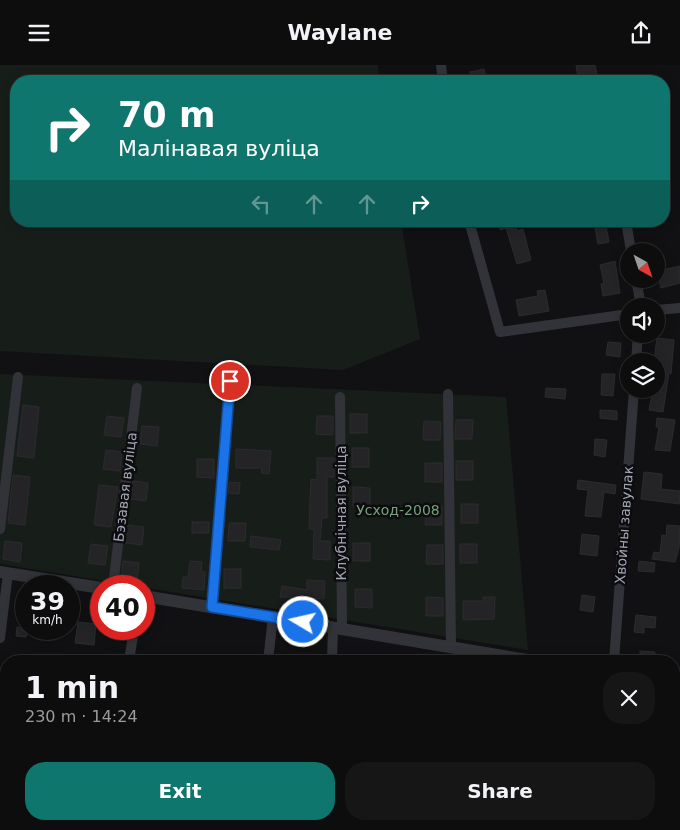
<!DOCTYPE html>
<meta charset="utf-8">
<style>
:root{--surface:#0d0d0e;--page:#161617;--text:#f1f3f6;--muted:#9a9c9e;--line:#2d2d2e;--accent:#0f766e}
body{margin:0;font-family:"DejaVu Sans",sans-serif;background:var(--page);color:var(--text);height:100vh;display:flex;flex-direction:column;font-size:19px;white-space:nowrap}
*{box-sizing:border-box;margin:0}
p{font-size:16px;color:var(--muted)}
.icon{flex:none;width:28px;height:28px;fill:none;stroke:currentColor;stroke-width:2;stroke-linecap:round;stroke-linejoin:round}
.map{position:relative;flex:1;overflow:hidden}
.side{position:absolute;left:0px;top:590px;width:680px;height:175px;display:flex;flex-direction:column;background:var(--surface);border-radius:20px 20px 0 0;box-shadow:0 2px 12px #0003,0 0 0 1px var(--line)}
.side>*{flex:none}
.hud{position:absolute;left:10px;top:10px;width:660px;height:152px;border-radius:20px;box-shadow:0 2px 12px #0003,0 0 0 1px var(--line);background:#0f766e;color:#fff;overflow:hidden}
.needle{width:32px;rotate:140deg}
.tools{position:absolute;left:620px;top:178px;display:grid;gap:10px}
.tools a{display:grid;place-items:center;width:45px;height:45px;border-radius:50%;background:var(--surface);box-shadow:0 2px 12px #0003,0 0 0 1px var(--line);font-size:25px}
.speed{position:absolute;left:15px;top:510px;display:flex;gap:10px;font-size:25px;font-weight:700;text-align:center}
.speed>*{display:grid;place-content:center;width:65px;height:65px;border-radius:50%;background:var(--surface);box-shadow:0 2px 12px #0003,0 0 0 1px var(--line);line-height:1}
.speed small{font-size:12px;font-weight:400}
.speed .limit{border:8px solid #d22;background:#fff;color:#111}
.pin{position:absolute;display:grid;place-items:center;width:42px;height:42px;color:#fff;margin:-21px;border:2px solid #fff;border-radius:50%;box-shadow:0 1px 5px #0007}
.me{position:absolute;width:55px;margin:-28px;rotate:279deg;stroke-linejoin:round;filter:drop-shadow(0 0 4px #0008)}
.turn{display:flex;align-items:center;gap:18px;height:105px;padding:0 25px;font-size:22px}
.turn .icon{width:65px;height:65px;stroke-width:2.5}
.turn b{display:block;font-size:35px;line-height:42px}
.lanes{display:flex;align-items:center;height:48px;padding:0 25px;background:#0003;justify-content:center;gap:25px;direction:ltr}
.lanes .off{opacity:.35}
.round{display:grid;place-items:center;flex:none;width:52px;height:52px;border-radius:20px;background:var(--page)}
.overview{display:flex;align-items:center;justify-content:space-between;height:85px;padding:0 25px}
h1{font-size:30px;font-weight:800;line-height:38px}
.cta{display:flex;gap:10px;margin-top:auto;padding:10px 25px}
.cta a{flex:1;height:58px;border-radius:20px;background:var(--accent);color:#fff;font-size:20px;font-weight:800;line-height:58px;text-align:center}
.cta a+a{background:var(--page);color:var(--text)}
header{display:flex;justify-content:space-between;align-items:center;height:65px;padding:0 25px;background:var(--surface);font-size:22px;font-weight:800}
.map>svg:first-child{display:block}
.green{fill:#171e19}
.building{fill:#242427;stroke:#2c2b2f}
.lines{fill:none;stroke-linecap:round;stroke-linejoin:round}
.minor{stroke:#323338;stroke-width:10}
.tertiary{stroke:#323338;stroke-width:12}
.route-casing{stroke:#114b97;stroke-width:12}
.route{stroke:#1a73e8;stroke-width:9}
.labels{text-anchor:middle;stroke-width:5;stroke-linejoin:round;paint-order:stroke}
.street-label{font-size:14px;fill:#a2a6b5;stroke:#0d0c0e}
.park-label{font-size:14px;fill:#77a17d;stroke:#0d0c0e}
</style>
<header><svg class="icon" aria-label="menu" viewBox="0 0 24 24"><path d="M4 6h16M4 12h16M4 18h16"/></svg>Waylane<svg class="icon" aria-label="share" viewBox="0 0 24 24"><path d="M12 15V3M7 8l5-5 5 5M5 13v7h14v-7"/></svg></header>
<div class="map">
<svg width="680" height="765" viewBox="0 0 680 765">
<rect width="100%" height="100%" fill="#111113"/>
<g class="green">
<path d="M 0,0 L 378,0 L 379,16 L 16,16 L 16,156 L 401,156 L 420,274 L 343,305 L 0,286 Z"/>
<path d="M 0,309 L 506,332 L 528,585 L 0,499 Z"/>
</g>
<g class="building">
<path d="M 576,0 L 595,0 L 597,9 L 578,13 Z"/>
<path d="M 484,4 L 487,16 L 472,16 L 470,7 Z"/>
<path d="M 499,156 L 524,156 L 525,160 L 516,162 L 517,166 L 523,164 L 531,195 L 517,199 L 506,163 L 500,165 Z"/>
<path d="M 606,161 L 609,177 L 598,179 L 595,163 Z"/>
<path d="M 615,196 L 620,228 L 603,231 L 601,219 L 604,218 L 600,200 Z"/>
<path d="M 680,201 L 680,218 L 661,223 L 657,206 Z"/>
<path d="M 545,225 L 549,246 L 519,251 L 516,235 L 538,231 L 537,226 Z"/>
<path d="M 657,273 L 674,275 L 671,309 L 669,308 L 663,347 L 649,345 L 653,324 L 656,324 L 655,288 Z"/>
<path d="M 608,277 L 621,278 L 620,292 L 606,290 Z"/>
<path d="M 602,309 L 615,309 L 613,331 L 601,330 Z"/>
<path d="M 546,323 L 566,324 L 565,334 L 545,332 Z"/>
<path d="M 23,340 L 39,342 L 34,393 L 17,391 Z"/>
<path d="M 600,345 L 617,346 L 617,355 L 600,353 Z"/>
<rect x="350" y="349" width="17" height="19"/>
<path d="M 107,351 L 124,353 L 121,372 L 104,370 Z"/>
<path d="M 317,351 L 333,351 L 333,370 L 316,369 Z"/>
<path d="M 657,353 L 675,355 L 670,386 L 655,385 L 659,362 L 656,362 Z"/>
<path d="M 456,355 L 473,355 L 472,374 L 455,374 Z"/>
<path d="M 424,356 L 441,357 L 440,375 L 423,375 Z"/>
<path d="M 142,361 L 159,362 L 157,381 L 140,379 Z"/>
<path d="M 595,374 L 607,375 L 605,392 L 594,390 Z"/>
<rect x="352" y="383" width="17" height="19"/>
<path d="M 236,384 L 271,386 L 269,409 L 261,408 L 262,403 L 236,403 Z"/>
<path d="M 106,385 L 122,387 L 120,406 L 103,404 Z"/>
<path d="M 317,393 L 334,393 L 334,412 L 327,412 L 327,453 L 322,453 L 320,476 L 330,476 L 330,495 L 313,494 L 314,464 L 309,464 L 310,434 L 311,414 L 317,415 Z"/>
<path d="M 197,394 L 214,394 L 214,413 L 197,412 Z"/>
<rect x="456" y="396" width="17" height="19"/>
<rect x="425" y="398" width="17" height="19"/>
<path d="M 644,407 L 662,409 L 661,424 L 680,426 L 680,439 L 641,434 Z"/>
<path d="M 13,410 L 30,412 L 25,460 L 8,458 Z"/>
<path d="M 578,415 L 616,420 L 615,429 L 604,427 L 601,452 L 585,451 L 588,425 L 577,424 Z"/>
<path d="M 133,416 L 148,418 L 146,436 L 130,434 Z"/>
<path d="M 229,417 L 240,418 L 239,429 L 228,428 Z"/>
<path d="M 99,420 L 118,422 L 111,462 L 94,460 Z"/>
<path d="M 353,422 L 370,423 L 370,441 L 353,441 Z"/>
<rect x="461" y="439" width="17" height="19"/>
<path d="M 426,441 L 442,441 L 442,460 L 425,460 Z"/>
<rect x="192" y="457" width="17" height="11"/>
<path d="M 229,458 L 246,458 L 245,476 L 228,476 Z"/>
<path d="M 127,460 L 144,462 L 142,480 L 125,478 Z"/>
<path d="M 667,460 L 680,461 L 679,483 L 675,497 L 652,494 L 654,487 L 660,488 L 662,470 L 666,471 Z"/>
<path d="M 582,469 L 599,471 L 597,491 L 580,489 Z"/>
<path d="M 251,471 L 281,475 L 279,485 L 250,482 Z"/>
<path d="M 5,476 L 22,478 L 20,497 L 3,494 Z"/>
<rect x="353" y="478" width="17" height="18"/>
<path d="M 91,479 L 108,481 L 105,500 L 88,498 Z"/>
<rect x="460" y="479" width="17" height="19"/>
<path d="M 427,480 L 443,480 L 443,499 L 426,499 Z"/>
<path d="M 123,496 L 139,498 L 137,516 L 121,515 Z"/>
<path d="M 190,496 L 202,497 L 201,506 L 205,507 L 204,525 L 182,523 L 183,512 L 188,512 Z"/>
<path d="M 639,496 L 655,498 L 654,507 L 638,506 Z"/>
<rect x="224" y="504" width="17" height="19"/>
<path d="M 307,515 L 325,516 L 324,534 L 280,532 L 282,521 L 307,525 Z"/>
<path d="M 355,524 L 372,524 L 372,543 L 355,542 Z"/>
<path d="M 582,530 L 595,532 L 593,547 L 580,545 Z"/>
<path d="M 426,532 L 443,533 L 443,551 L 426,551 Z"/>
<path d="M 483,532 L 495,532 L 494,554 L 463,555 L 463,536 L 483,536 Z"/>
<path d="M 636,550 L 656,552 L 655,563 L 644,562 L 644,568 L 634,567 Z"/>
<path d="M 78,557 L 96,559 L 94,580 L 75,578 Z"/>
<path d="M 17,562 L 28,564 L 26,572 L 16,571 Z"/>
<path d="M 640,586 L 655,587 L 655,596 L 640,596 Z"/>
</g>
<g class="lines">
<g class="minor">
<path d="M 441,0 L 443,16"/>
<path d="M 469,156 L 500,267 L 629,249"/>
<path d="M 626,156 L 631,186"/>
<path d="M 636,214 L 641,241"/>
<path d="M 656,245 L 680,243"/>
<path d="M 636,296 L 638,269"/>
<path d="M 448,329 L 451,582"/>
<path d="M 340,332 L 342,564"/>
<path d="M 0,464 L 18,312"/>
<path d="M 113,521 L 137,323"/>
<path d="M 212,542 L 230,316"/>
<path d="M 0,573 L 8,508"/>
<path d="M 129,596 L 134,564"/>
<path d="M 268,596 L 273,552"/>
<path d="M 332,596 L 333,562"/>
<path d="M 614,596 L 634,324"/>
<path d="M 657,759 L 658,765"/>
<path d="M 107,765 L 107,759"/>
<path d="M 247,765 L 248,759"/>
<path d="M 324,765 L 324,759"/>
<path d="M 506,765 L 506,759"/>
</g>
<g class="tertiary">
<path d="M 0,507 L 101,523"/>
<path d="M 144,531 L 533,596"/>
<path d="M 674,618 L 680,619"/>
</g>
</g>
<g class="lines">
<g class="route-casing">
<path id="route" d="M 230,316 L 212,542 L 303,557"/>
</g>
<use href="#route" class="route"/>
</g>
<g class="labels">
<g class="street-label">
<text transform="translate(125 422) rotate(-83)" y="5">Бэзавая вуліца</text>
<text transform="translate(341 448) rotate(-90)" y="5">Клубнічная вуліца</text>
<text transform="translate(624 460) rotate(-86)" y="5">Хвойны завулак</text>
</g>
<g class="park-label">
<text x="398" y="450">Усход-2008</text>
</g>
</g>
</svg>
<div class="tools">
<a><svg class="needle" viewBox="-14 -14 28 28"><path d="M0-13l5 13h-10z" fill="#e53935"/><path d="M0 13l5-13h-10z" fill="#9a9c9e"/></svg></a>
<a><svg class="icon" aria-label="sound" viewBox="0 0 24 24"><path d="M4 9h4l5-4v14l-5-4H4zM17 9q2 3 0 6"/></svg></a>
<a><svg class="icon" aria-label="layers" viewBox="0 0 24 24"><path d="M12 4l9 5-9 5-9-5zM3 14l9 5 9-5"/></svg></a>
</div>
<div class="speed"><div>39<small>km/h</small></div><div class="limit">40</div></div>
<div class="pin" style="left:230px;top:316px;background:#d93025"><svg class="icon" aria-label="arrive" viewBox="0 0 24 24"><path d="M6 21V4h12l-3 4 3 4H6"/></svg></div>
<svg class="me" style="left:303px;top:557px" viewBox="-20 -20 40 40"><circle r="17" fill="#1a73e8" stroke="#fff" stroke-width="3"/><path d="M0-11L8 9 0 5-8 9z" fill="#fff"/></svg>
<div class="hud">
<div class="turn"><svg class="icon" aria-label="right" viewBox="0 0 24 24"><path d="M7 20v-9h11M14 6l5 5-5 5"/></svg><div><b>70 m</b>Малінавая вуліца</div></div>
<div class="lanes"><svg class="icon off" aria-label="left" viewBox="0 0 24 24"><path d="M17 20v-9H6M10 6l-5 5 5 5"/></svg><svg class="icon off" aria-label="ahead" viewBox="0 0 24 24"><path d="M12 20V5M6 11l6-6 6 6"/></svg><svg class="icon off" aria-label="ahead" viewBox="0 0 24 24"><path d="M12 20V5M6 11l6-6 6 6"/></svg><svg class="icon" aria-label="right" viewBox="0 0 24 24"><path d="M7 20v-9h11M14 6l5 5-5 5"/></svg></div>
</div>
<section class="side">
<div class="overview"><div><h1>1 min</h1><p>230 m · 14:24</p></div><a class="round"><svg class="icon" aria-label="close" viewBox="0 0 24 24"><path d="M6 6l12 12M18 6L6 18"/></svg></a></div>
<div class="cta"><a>Exit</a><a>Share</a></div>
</section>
</div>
